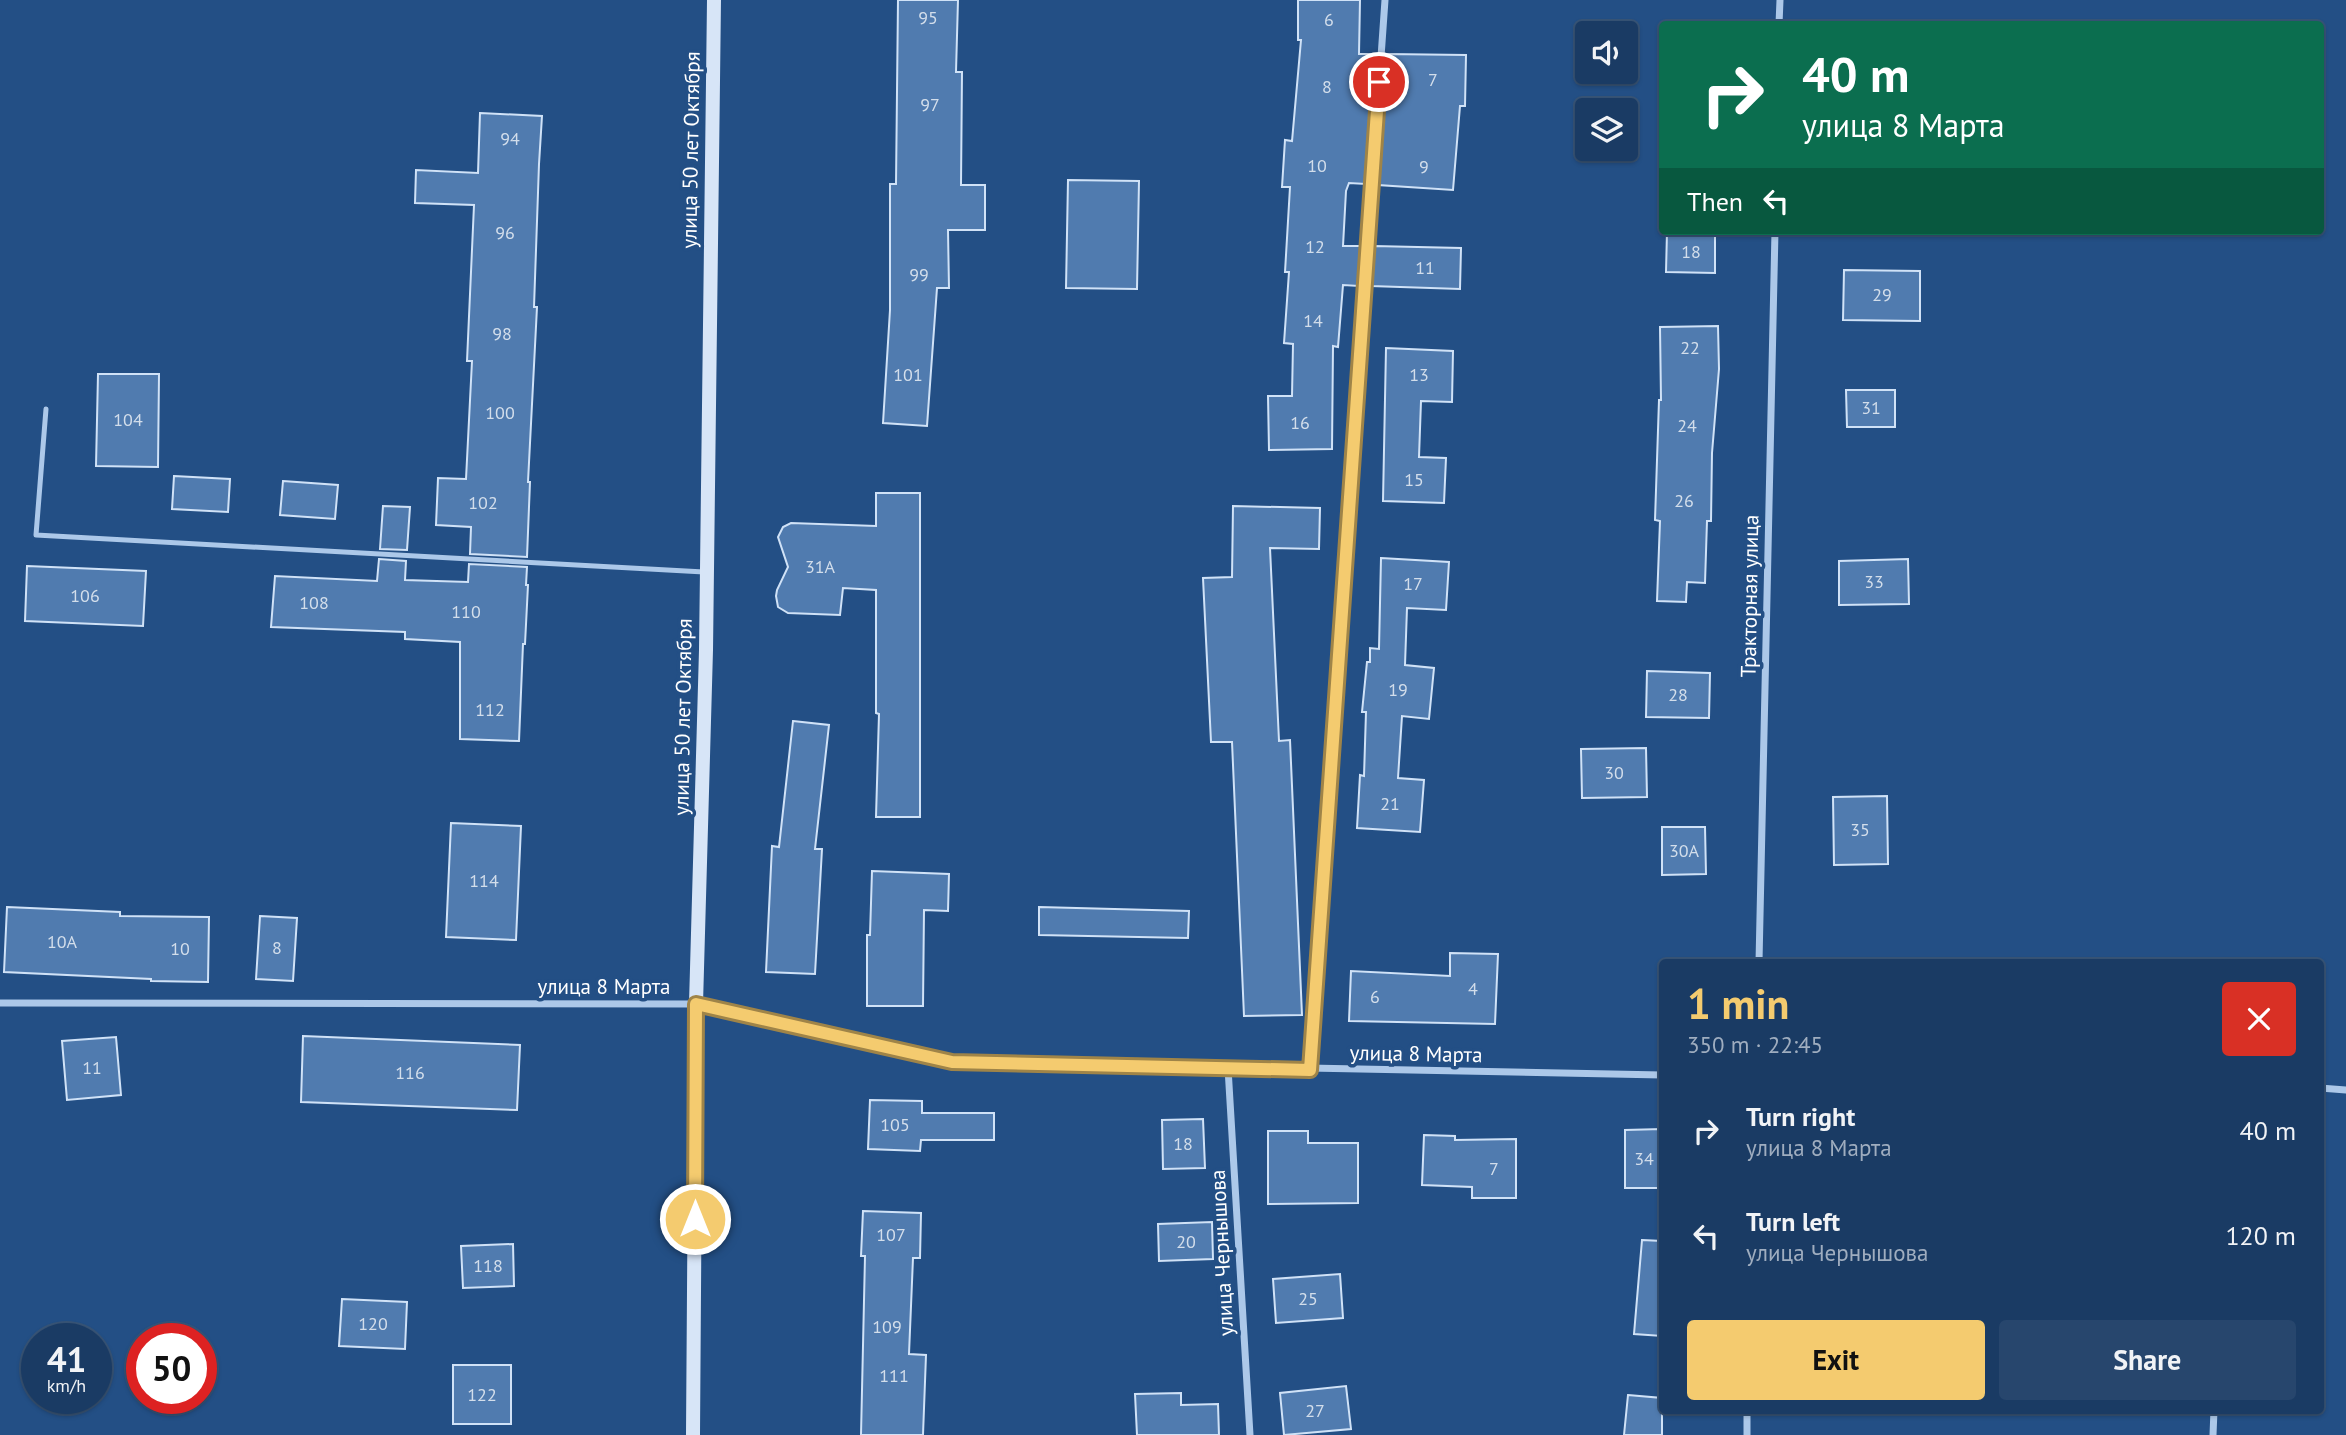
<!DOCTYPE html>
<meta charset="utf-8">
<style>
:root{--surface:#1a3b64;--page:#27466d;--text:#f1f3f6;--muted:#9fadbf;--line:#385578;--accent:#f4cb6f}
body{margin:0;font-family:"PT Sans",sans-serif;background:var(--page);color:var(--text);height:100vh;display:flex;flex-direction:column;font-size:26px;white-space:nowrap}
*{box-sizing:border-box;margin:0}
p{font-size:23px;color:var(--muted)}
.icon{flex:none;width:38px;height:38px;fill:none;stroke:currentColor;stroke-width:2;stroke-linecap:round;stroke-linejoin:round}
.map{position:relative;flex:1;overflow:hidden}
.panel{position:absolute;left:1659px;top:959px;width:665px;height:455px;display:flex;flex-direction:column;background:var(--surface);border-radius:7px;box-shadow:0 2px 5px #0004,0 0 0 2px var(--line)}
.panel>*{flex:none}
.top-card{position:absolute;left:1659px;top:21px;width:665px;height:214px;border-radius:7px;box-shadow:0 2px 5px #0004,0 0 0 2px var(--line);background:#0b6e4f;color:#fff;overflow:hidden}
.tools{position:absolute;left:1575px;top:21px;display:grid;gap:14px}
.tools a{display:grid;place-items:center;width:63px;height:63px;border-radius:7px;background:var(--surface);box-shadow:0 2px 5px #0004,0 0 0 2px var(--line);font-size:35px}
.speed{position:absolute;left:21px;top:1323px;display:flex;gap:14px;font-size:35px;font-weight:700;text-align:center}
.speed>*{display:grid;place-content:center;width:91px;height:91px;border-radius:50%;background:var(--surface);box-shadow:0 2px 5px #0004,0 0 0 2px var(--line);line-height:1}
.speed small{font-size:18px;font-weight:400}
.speed .limit{border:10px solid #d22;background:#fff;color:#111}
.pin{position:absolute;display:grid;place-items:center;width:60px;height:60px;color:#fff;margin:-30px;border:4px solid #fff;border-radius:50%;box-shadow:0 2px 7px #0007}
.me{position:absolute;width:77px;margin:-38px;rotate:0deg;stroke-linejoin:round;filter:drop-shadow(0 0 5px #0008)}
.turn{display:flex;align-items:center;gap:24px;height:147px;padding:0 28px;font-size:32px}
.turn .icon{width:91px;height:91px;stroke-width:2.5}
.turn b{display:block;font-size:49px;line-height:60px}
.then{display:flex;align-items:center;height:66px;padding:0 28px;background:#0003;gap:14px;font-size:26px}
.round{display:grid;place-items:center;flex:none;width:74px;height:74px;border-radius:7px;background:var(--page)}
.summary{display:flex;align-items:center;justify-content:space-between;height:119px;padding:0 28px}
h1{font-size:42px;font-weight:600;line-height:52px;color:var(--accent)}
.button{display:flex;gap:14px;margin-top:auto;padding:14px 28px}
.button a{flex:1;height:80px;border-radius:7px;background:var(--accent);color:#111;font-size:28px;font-weight:600;line-height:80px;text-align:center}
.button a+a{background:var(--page);color:var(--text)}
ul{padding:0;list-style:none}
li{display:flex;align-items:center;gap:21px;height:105px;padding:0 28px}
li div{flex:1}
li b{display:block;font-size:26px}
li em{font-style:normal}
.map>svg:first-child{display:block}
.building{fill:#507baf;stroke:#d0e2f7;stroke-width:2}
.lines{fill:none;stroke-linecap:round;stroke-linejoin:round}
.lane{stroke:#acc8e9;stroke-width:5}
.street{stroke:#acc8e9;stroke-width:7}
.secondary{stroke:#d7e5f7;stroke-width:14}
.route-casing{stroke:#9f8448;stroke-width:18}
.route{stroke:#f4cb6f;stroke-width:12}
.labels{text-anchor:middle;stroke-width:7;stroke-linejoin:round;paint-order:stroke}
.number-label{font-size:18px;fill:#d3deeb}
.street-label{font-size:21px;fill:#fff;stroke:#234f85}
</style>
<div class="map">
<svg width="2346" height="1435" viewBox="0 0 2346 1435">
<rect width="100%" height="100%" fill="#234f85"/>
<g class="building">
<path d="M 898,0 L 958,0 L 956,72 L 962,72 L 961,185 L 985,185 L 985,230 L 948,230 L 949,288 L 937,288 L 927,426 L 883,423 L 890,310 L 890,184 L 896,184 Z"/>
<path d="M 1298,0 L 1360,0 L 1359,54 L 1375,54 L 1366,184 L 1349,183 L 1346,191 L 1343,246 L 1362,246 L 1359,286 L 1343,285 L 1338,347 L 1333,346 L 1332,449 L 1269,450 L 1268,396 L 1292,396 L 1293,344 L 1284,343 L 1289,272 L 1285,272 L 1290,187 L 1282,187 L 1285,140 L 1292,141 L 1301,40 L 1298,40 Z"/>
<path d="M 1387,54 L 1466,55 L 1465,106 L 1460,106 L 1453,190 L 1378,185 Z"/>
<path d="M 480,113 L 542,116 L 539,164 L 534,307 L 537,307 L 528,482 L 530,482 L 527,557 L 470,554 L 471,527 L 436,525 L 438,478 L 466,479 L 472,361 L 467,361 L 474,205 L 415,203 L 416,170 L 478,173 Z"/>
<path d="M 1068,180 L 1139,181 L 1137,289 L 1066,288 Z"/>
<path d="M 1667,231 L 1715,231 L 1715,273 L 1666,272 Z"/>
<path d="M 1374,246 L 1461,248 L 1460,289 L 1371,286 Z"/>
<path d="M 1844,270 L 1920,271 L 1920,321 L 1843,320 Z"/>
<path d="M 1718,326 L 1719,369 L 1712,453 L 1711,521 L 1707,521 L 1705,583 L 1687,582 L 1686,602 L 1657,601 L 1660,521 L 1655,520 L 1659,400 L 1661,400 L 1660,327 Z"/>
<path d="M 1386,348 L 1453,351 L 1452,402 L 1421,401 L 1419,457 L 1446,458 L 1444,503 L 1383,501 Z"/>
<path d="M 98,374 L 159,374 L 158,467 L 96,466 Z"/>
<path d="M 1846,390 L 1895,390 L 1895,427 L 1847,427 Z"/>
<path d="M 174,476 L 230,479 L 228,512 L 172,509 Z"/>
<path d="M 283,481 L 338,485 L 335,519 L 280,515 Z"/>
<path d="M 876,493 L 920,493 L 920,817 L 876,817 L 879,714 L 876,713 L 876,590 L 843,588 L 840,615 L 788,613 L 778,607 L 776,596 L 777,590 L 788,567 L 778,537 L 783,527 L 791,523 L 876,526 Z"/>
<path d="M 383,506 L 410,507 L 407,550 L 380,549 Z"/>
<path d="M 1233,506 L 1320,508 L 1319,549 L 1270,548 L 1279,741 L 1290,740 L 1302,1015 L 1244,1016 L 1232,742 L 1211,742 L 1203,578 L 1232,577 Z"/>
<path d="M 1381,558 L 1449,562 L 1446,610 L 1407,608 L 1405,665 L 1434,668 L 1429,719 L 1402,716 L 1398,778 L 1424,780 L 1420,832 L 1357,828 L 1360,775 L 1364,776 L 1366,712 L 1362,712 L 1367,662 L 1370,662 L 1370,648 L 1379,649 Z"/>
<path d="M 379,559 L 406,561 L 405,580 L 468,582 L 469,564 L 527,567 L 526,585 L 528,585 L 525,644 L 523,644 L 519,741 L 460,739 L 460,642 L 405,639 L 405,632 L 271,627 L 275,576 L 377,581 Z"/>
<path d="M 1908,559 L 1909,604 L 1839,605 L 1839,561 Z"/>
<path d="M 27,566 L 146,571 L 143,626 L 25,621 Z"/>
<path d="M 1647,671 L 1710,673 L 1709,718 L 1646,717 Z"/>
<path d="M 793,721 L 829,725 L 815,849 L 822,849 L 815,974 L 766,972 L 772,846 L 779,847 Z"/>
<path d="M 1646,748 L 1647,797 L 1582,798 L 1581,749 Z"/>
<path d="M 1887,796 L 1888,864 L 1834,865 L 1833,797 Z"/>
<path d="M 451,823 L 521,826 L 516,940 L 446,937 Z"/>
<path d="M 1662,827 L 1705,827 L 1706,874 L 1662,875 Z"/>
<path d="M 872,871 L 949,874 L 948,911 L 924,910 L 923,1006 L 867,1006 L 867,935 L 870,935 Z"/>
<path d="M 7,907 L 120,912 L 120,916 L 209,917 L 208,982 L 151,981 L 151,979 L 4,972 Z"/>
<path d="M 1039,907 L 1189,911 L 1188,938 L 1039,935 Z"/>
<path d="M 260,916 L 297,918 L 293,981 L 256,979 Z"/>
<path d="M 1450,953 L 1498,954 L 1495,1024 L 1349,1021 L 1351,971 L 1450,976 Z"/>
<path d="M 303,1036 L 520,1045 L 517,1110 L 301,1102 Z"/>
<path d="M 116,1037 L 121,1095 L 67,1100 L 62,1041 Z"/>
<path d="M 870,1100 L 922,1101 L 922,1113 L 994,1113 L 994,1140 L 921,1140 L 920,1151 L 868,1149 Z"/>
<path d="M 1203,1119 L 1205,1168 L 1163,1169 L 1162,1120 Z"/>
<path d="M 1662,1129 L 1662,1188 L 1625,1188 L 1625,1130 Z"/>
<path d="M 1268,1131 L 1308,1131 L 1308,1143 L 1358,1143 L 1358,1203 L 1268,1204 Z"/>
<path d="M 1424,1135 L 1455,1136 L 1455,1140 L 1516,1139 L 1516,1198 L 1472,1198 L 1472,1187 L 1422,1185 Z"/>
<path d="M 863,1211 L 921,1213 L 920,1258 L 913,1258 L 909,1354 L 926,1355 L 923,1435 L 861,1435 L 865,1256 L 861,1256 Z"/>
<path d="M 1212,1222 L 1213,1259 L 1159,1261 L 1158,1224 Z"/>
<path d="M 1642,1240 L 1662,1241 L 1662,1336 L 1634,1334 Z"/>
<path d="M 513,1244 L 514,1286 L 463,1288 L 461,1246 Z"/>
<path d="M 1340,1274 L 1343,1318 L 1276,1323 L 1273,1279 Z"/>
<path d="M 342,1299 L 407,1302 L 405,1349 L 339,1346 Z"/>
<rect x="453" y="1365" width="58" height="59"/>
<path d="M 1346,1386 L 1351,1429 L 1284,1435 L 1280,1393 Z"/>
<path d="M 1181,1393 L 1181,1405 L 1218,1404 L 1219,1435 L 1137,1435 L 1135,1394 Z"/>
<path d="M 1628,1395 L 1662,1398 L 1662,1435 L 1624,1435 Z"/>
</g>
<g class="lines">
<path class="lane" d="M 46,409 L 36,535 L 704,572"/>
<g class="street">
<path d="M 1779,24 L 1780,0"/>
<path d="M 1759,962 L 1775,231"/>
<path d="M 0,1003 L 696,1004 L 952,1061 L 1662,1075"/>
<path d="M 1228,1068 L 1250,1435"/>
<path d="M 1310,1070 L 1385,0"/>
<path d="M 2320,1088 L 2346,1090"/>
<path d="M 1747,1435 L 1747,1410"/>
<path d="M 2213,1435 L 2214,1410"/>
</g>
<path class="secondary" d="M 693,1435 L 696,1004 L 706,650 L 714,0"/>
</g>
<g class="lines">
<g class="route-casing">
<path id="route" d="M 695,1219 L 696,1004 L 952,1062 L 1310,1070 L 1379,82"/>
</g>
<use href="#route" class="route"/>
</g>
<g class="labels">
<g class="number-label">
<text x="928" y="24">95</text>
<text x="1329" y="26">6</text>
<text x="1433" y="86">7</text>
<text x="1327" y="93">8</text>
<text x="930" y="111">97</text>
<text x="510" y="145">94</text>
<text x="1317" y="172">10</text>
<text x="1424" y="173">9</text>
<text x="505" y="239">96</text>
<text x="1315" y="253">12</text>
<text x="1691" y="258">18</text>
<text x="1425" y="274">11</text>
<text x="919" y="281">99</text>
<text x="1882" y="301">29</text>
<text x="1313" y="327">14</text>
<text x="502" y="340">98</text>
<text x="1690" y="354">22</text>
<text x="908" y="381">101</text>
<text x="1419" y="381">13</text>
<text x="1871" y="414">31</text>
<text x="500" y="419">100</text>
<text x="128" y="426">104</text>
<text x="1300" y="429">16</text>
<text x="1687" y="432">24</text>
<text x="1414" y="486">15</text>
<text x="1684" y="507">26</text>
<text x="483" y="509">102</text>
<text x="820" y="573">31А</text>
<text x="1874" y="588">33</text>
<text x="1413" y="590">17</text>
<text x="85" y="602">106</text>
<text x="314" y="609">108</text>
<text x="466" y="618">110</text>
<text x="1398" y="696">19</text>
<text x="1678" y="701">28</text>
<text x="490" y="716">112</text>
<text x="1614" y="779">30</text>
<text x="1390" y="810">21</text>
<text x="1860" y="836">35</text>
<text x="1684" y="857">30А</text>
<text x="484" y="887">114</text>
<text x="62" y="948">10А</text>
<text x="277" y="954">8</text>
<text x="180" y="955">10</text>
<text x="1473" y="995">4</text>
<text x="1375" y="1003">6</text>
<text x="92" y="1074">11</text>
<text x="410" y="1079">116</text>
<text x="895" y="1131">105</text>
<text x="1183" y="1150">18</text>
<text x="1644" y="1165">34</text>
<text x="1494" y="1175">7</text>
<text x="891" y="1241">107</text>
<text x="1186" y="1248">20</text>
<text x="488" y="1272">118</text>
<text x="1308" y="1305">25</text>
<text x="373" y="1330">120</text>
<text x="887" y="1333">109</text>
<text x="894" y="1382">111</text>
<text x="482" y="1401">122</text>
<text x="1315" y="1417">27</text>
</g>
<g class="street-label">
<text transform="translate(691 150) rotate(-89)" y="7">улица 50 лет Октября</text>
<text transform="translate(1750 596) rotate(-89)" y="7">Тракторная улица</text>
<text transform="translate(683 717) rotate(-89)" y="7">улица 50 лет Октября</text>
<text x="604" y="994">улица 8 Марта</text>
<text transform="translate(1416 1054) rotate(1)" y="7">улица 8 Марта</text>
<text transform="translate(1222 1253) rotate(-93)" y="7">улица Чернышова</text>
</g>
</g>
</svg>
<div class="tools">
<a><svg class="icon" aria-label="sound" viewBox="0 0 24 24"><path d="M4 9h4l5-4v14l-5-4H4zM17 9q2 3 0 6"/></svg></a>
<a><svg class="icon" aria-label="layers" viewBox="0 0 24 24"><path d="M12 4l9 5-9 5-9-5zM3 14l9 5 9-5"/></svg></a>
</div>
<div class="speed"><div>41<small>km/h</small></div><div class="limit">50</div></div>
<div class="pin" style="left:1379px;top:82px;background:#d93025"><svg class="icon" aria-label="arrive" viewBox="0 0 24 24"><path d="M6 21V4h12l-3 4 3 4H6"/></svg></div>
<svg class="me" style="left:695px;top:1219px" viewBox="-20 -20 40 40"><circle r="17" fill="#f4cb6f" stroke="#fff" stroke-width="3"/><path d="M0-11L8 9 0 5-8 9z" fill="#fff"/></svg>
<div class="top-card">
<div class="turn"><svg class="icon" aria-label="right" viewBox="0 0 24 24"><path d="M7 20v-9h11M14 6l5 5-5 5"/></svg><div><b>40 m</b>улица 8 Марта</div></div>
<div class="then">Then<svg class="icon" aria-label="left" viewBox="0 0 24 24"><path d="M17 20v-9H6M10 6l-5 5 5 5"/></svg></div>
</div>
<section class="panel">
<div class="summary"><div><h1>1 min</h1><p>350 m · 22:45</p></div><a class="round" style="background:#d93025;color:#fff"><svg class="icon" aria-label="close" viewBox="0 0 24 24"><path d="M6 6l12 12M18 6L6 18"/></svg></a></div>
<ul>
<li><svg class="icon" aria-label="right" viewBox="0 0 24 24"><path d="M7 20v-9h11M14 6l5 5-5 5"/></svg><div><b>Turn right</b><p>улица 8 Марта</p></div><em>40 m</em></li>
<li><svg class="icon" aria-label="left" viewBox="0 0 24 24"><path d="M17 20v-9H6M10 6l-5 5 5 5"/></svg><div><b>Turn left</b><p>улица Чернышова</p></div><em>120 m</em></li>
</ul>
<div class="button"><a>Exit</a><a>Share</a></div>
</section>
</div>
